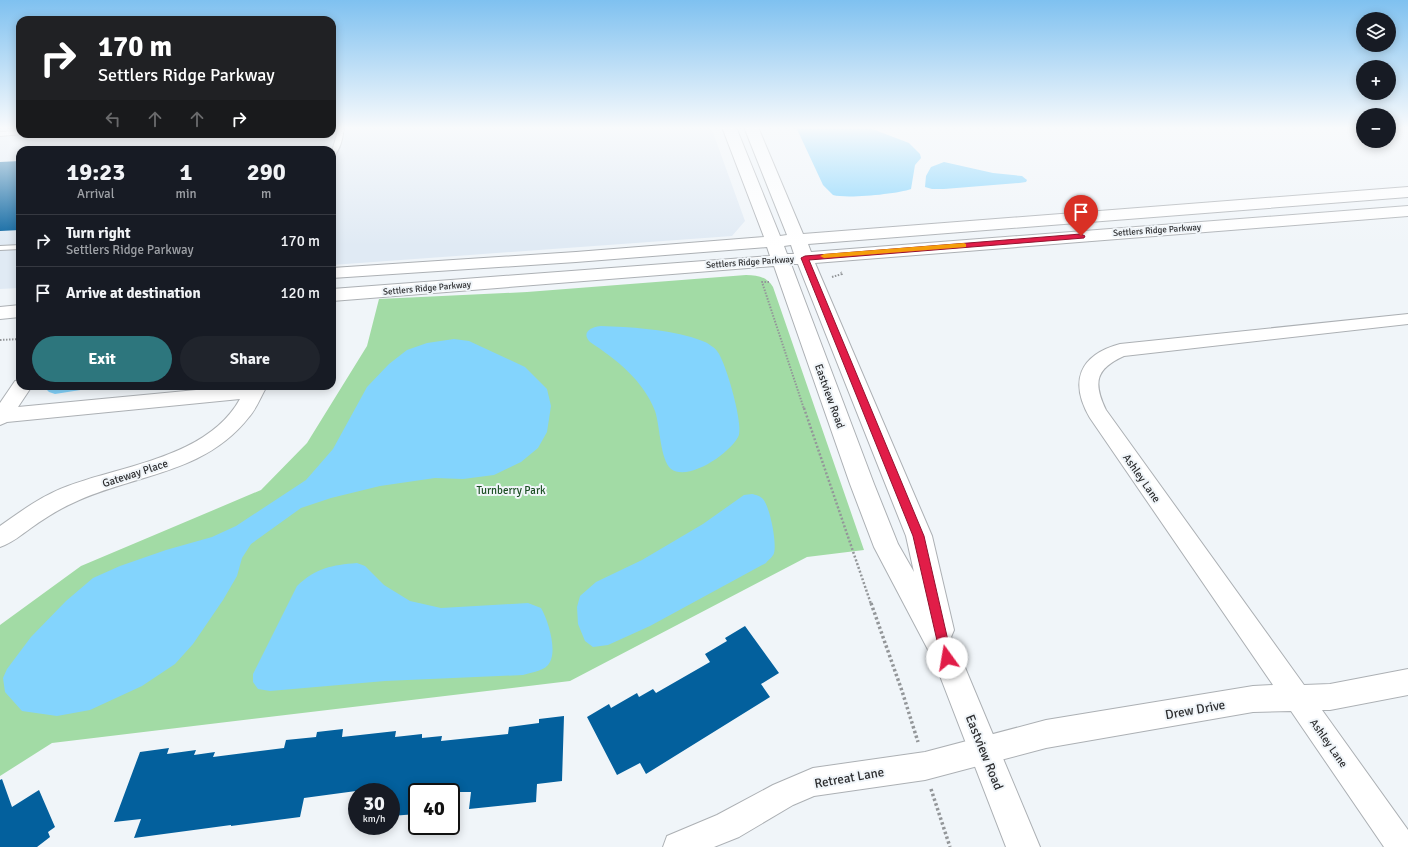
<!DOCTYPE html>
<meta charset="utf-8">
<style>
:root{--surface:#171b24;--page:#20242c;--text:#f1f3f6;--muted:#9ea1a6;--line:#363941;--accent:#2d767d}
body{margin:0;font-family:Signika,sans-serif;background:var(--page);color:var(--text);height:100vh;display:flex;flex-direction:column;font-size:15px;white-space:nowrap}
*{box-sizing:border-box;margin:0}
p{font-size:13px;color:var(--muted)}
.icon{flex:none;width:22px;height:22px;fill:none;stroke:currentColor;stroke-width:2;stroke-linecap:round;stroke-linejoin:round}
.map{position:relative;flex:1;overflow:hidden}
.drawer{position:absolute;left:16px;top:146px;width:320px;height:244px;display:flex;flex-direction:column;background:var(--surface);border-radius:12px;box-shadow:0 2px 10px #0003}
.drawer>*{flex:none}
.top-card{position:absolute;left:16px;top:16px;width:320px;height:122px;border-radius:12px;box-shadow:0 2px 10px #0003;background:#202124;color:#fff;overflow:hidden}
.fabs{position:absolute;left:1356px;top:12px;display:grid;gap:8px}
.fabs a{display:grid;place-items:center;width:40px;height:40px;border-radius:50%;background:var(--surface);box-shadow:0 2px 10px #0003;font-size:20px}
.speed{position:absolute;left:348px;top:783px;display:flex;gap:8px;font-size:20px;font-weight:700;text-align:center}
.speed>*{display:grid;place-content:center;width:52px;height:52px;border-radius:50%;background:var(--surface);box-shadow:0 2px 10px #0003;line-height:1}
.speed small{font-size:10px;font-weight:400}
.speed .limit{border:2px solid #111;border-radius:6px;background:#fff;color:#111}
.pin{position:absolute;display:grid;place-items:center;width:34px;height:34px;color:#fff;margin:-41px -17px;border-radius:50% 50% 50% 0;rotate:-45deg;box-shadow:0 0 4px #0007}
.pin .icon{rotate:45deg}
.me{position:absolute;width:44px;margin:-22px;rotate:347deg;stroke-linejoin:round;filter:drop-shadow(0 0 3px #0008)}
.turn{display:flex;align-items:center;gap:14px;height:84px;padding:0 16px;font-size:18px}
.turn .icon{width:52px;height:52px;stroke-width:2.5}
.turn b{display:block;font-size:28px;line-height:34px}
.lanes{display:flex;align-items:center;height:38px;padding:0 16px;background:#0003;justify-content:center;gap:20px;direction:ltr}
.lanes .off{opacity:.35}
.eta{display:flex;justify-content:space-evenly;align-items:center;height:68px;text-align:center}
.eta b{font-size:24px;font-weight:700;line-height:28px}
.cta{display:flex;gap:8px;margin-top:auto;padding:8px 16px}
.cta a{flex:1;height:46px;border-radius:24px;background:var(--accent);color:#fff;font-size:16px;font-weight:700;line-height:46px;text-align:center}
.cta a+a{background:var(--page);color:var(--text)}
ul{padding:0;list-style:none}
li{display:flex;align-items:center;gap:12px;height:52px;padding:0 16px;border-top:1px solid var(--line)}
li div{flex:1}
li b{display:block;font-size:15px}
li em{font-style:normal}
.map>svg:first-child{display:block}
.built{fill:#e0eaf4}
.green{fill:#a2dba5}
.water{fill:#83d4fd}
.building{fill:#03609d}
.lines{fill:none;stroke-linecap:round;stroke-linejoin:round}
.lane-casing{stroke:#acb0b4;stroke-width:2}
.street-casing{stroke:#acb0b4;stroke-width:2}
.secondary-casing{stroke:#acb0b4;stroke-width:2}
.path-far2{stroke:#939699;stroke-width:2;stroke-dasharray:1.5 1.5;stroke-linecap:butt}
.path-far1{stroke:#939699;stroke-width:2.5;stroke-dasharray:2 2;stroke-linecap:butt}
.path{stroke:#939699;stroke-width:3.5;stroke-dasharray:2.5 2.5;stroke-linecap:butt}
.lane{fill:#fff;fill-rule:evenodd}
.street{fill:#fff;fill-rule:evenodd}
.secondary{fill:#fff;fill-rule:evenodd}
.route{fill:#e11d48;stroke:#92132f}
.slow{fill:#f59e0b}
.labels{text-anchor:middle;stroke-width:4;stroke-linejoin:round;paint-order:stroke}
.far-street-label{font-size:9px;fill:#2d2e30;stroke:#f0f5f9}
.street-label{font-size:11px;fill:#2d2e30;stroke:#f0f5f9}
.park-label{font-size:11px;fill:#1c4f23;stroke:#f0f5f9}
.near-street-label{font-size:13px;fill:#2d2e30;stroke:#f0f5f9}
</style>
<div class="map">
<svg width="1408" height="847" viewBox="0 0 1408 847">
<rect width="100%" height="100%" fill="#f0f5f9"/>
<path class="built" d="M 0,127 L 20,127 L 20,134 L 332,134 L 332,127 L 711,127 L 745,221 L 732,236 L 332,265 L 332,150 L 20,150 L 20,288 L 0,289 Z"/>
<path class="green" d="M 746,275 C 758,275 767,277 773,287 L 864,550 L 807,557 L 570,681 L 52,743 L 0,776 L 0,625 L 81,566 L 261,490 L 307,443 L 367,346 L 379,299 L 527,292 Z"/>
<g class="water">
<path d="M 796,127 L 867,127 L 909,143 L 920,154 L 921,158 L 915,165 L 911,189 C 897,194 847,199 833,195 L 823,185 Z"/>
<path d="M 944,162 L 993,173 L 1022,176 L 1027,180 L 1026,182 L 1019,183 L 944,189 L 932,189 L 925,187 L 926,176 L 931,167 Z"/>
<path d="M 601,326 C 631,327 662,329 691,337 C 696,339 701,340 705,342 C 709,344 715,348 717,351 C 726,362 743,423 739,435 C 732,452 689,482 671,469 C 660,460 660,425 655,411 C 643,380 617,360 590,342 C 581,332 591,327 601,326 Z"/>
<path d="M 454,339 L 469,341 L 525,367 L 547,389 L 551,406 L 547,432 L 538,448 L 521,462 L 494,475 L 463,479 L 435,478 L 380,486 L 331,498 L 301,508 L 251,544 L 242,558 L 237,576 L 223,600 L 193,644 L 175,664 L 142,686 L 90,710 L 57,716 L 22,711 L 5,692 L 3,678 L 7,669 L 31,637 L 66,601 L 93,578 L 120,566 L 166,550 L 212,537 L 236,526 L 306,480 L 333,449 L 367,387 L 389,364 L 407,350 L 427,343 Z"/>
<path d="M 46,386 L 106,386 L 55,394 L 49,392 L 45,388 Z"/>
<path d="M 752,494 C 756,495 759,495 763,499 C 770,507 777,543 774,553 C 773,557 768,560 766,563 L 650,626 L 608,645 L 593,647 L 585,641 L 578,624 L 577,607 L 580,596 L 596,582 L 642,560 L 703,524 L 744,495 Z"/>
<path d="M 357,563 L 365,566 L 384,585 L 410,601 L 441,608 L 528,603 L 541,608 C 548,620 557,649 550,662 C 546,671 532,672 523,675 L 385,681 L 270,691 L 258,689 L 253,682 L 253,674 L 297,586 C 316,568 332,565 357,563 Z"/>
</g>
<g class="building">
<path d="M 20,161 L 20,230 L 0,231 L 0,162 Z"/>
<path d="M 745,626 L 779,673 L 761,684 L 770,697 L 646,774 L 640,763 L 617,775 L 587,717 L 609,704 L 611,708 L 637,693 L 639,697 L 653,689 L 656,693 L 710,662 L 705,654 L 727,641 L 725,638 Z"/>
<path d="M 564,716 L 562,781 L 537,784 L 536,802 L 469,809 L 471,792 L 417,792 L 417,814 L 391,816 L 391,792 L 356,791 L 304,798 L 300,817 L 231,826 L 231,825 L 134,838 L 141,819 L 114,822 L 140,752 L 169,748 L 167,754 L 196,750 L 194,755 L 215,752 L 213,757 L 284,748 L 286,740 L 316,737 L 317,732 L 343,729 L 342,737 L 396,731 L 395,737 L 422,734 L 422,738 L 442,736 L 441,741 L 508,734 L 509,727 L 539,723 L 539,719 Z"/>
<path d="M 2,779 L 12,807 L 39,790 L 55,827 L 48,832 L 50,837 L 37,847 L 0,847 L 0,780 Z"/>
</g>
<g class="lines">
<g class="lane-casing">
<g id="lane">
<path d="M 338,127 L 344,127 C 343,136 340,153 332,157 C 332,146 337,139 338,127 Z"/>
<path d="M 20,131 L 20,134 L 22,134 L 0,136 L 0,132 Z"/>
<path d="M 20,245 L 20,249 L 0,250 L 0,246 Z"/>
</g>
</g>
<g class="street-casing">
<g id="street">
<path d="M 1408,314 L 1408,324 L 1124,356 C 1095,369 1093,383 1106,410 L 1304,685 L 1330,684 L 1408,669 L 1408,695 L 1330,710 L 1322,710 L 1408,830 L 1408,847 L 1384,847 L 1291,711 L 1253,712 L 1046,748 L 925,780 L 814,796 L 793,805 L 739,837 L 714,847 L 663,847 L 667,836 L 717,815 L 773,785 L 813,768 L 925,752 L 1046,720 L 1253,686 L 1273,685 L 1090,418 C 1069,382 1079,355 1120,344 Z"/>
<path d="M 20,380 L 20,386 L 32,386 L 18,407 L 238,386 L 267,386 C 261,396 257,408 249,417 C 205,474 135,474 75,502 C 59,509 45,518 31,528 C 21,535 12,543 0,547 L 0,526 C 21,511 43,495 68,486 C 124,465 208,457 240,399 L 7,422 L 0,425 L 0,403 L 15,381 Z"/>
</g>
</g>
<g class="secondary-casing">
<g id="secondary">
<path d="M 722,127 L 736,127 L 780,236 L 787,235 L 744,127 L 758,127 L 803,234 L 1408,187 L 1408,197 L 808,244 L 811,252 L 1408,206 L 1408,216 L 815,263 L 932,536 L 954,630 L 951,637 L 961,658 L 1040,847 L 1006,847 L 935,663 L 874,547 L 850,484 L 774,266 L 332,301 L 332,289 L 770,256 L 767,247 L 576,262 L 332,278 L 332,268 L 576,252 L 764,237 ZM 791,245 L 794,254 L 787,254 L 784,246 ZM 791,264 L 798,264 L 906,536 L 914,572 L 898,544 L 874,484 Z"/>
<path d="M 20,305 L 20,317 L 0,319 L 0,307 Z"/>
</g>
</g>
<g class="path-far2">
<path d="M 832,277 L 842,274 L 841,272"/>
<path d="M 769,282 L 762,282 L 804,409"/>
<path d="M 0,340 L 20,339"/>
</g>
<path class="path-far1" d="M 804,408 L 871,604"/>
<g class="path">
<path d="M 871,603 L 902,691 L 918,742"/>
<path d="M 931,789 L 950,847"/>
</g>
<use href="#lane" class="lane"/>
<use href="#street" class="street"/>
<use href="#secondary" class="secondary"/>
</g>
<linearGradient id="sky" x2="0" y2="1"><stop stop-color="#7fc1f0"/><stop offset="0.52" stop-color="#f8fafc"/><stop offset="1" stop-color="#f8fafc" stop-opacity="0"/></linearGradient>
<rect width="1408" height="246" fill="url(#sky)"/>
<path class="route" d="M 1081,234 L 1085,236 L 1084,238 L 809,260 L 924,536 L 952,658 L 951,662 L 947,664 L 942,662 L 941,658 L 913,536 L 801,258 L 805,256 Z"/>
<path class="slow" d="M 964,243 L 966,244 L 966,247 L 824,258 L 820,256 L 824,254 Z"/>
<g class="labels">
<g class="far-street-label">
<text transform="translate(1157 230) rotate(-4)" y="3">Settlers Ridge Parkway</text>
<text transform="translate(750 262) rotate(-4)" y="3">Settlers Ridge Parkway</text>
<text transform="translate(427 288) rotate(-5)" y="3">Settlers Ridge Parkway</text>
</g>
<g class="street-label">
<text transform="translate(830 396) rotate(70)" y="4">Eastview Road</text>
<text transform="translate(135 473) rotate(-18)" y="4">Gateway Place</text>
<text transform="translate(1142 478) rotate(55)" y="4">Ashley Lane</text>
<text transform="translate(1329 743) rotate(55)" y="4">Ashley Lane</text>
</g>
<g class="park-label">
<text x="511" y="494">Turnberry Park</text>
</g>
<g class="near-street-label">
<text transform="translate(1195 709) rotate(-10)" y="5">Drew Drive</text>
<text transform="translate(985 752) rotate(68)" y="5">Eastview Road</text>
<text transform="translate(849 777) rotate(-10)" y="5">Retreat Lane</text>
</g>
</g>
</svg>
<div class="fabs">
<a><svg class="icon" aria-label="layers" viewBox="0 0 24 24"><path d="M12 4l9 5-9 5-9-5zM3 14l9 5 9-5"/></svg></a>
<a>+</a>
<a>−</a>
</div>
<div class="speed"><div>30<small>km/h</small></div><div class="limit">40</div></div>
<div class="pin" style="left:1081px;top:236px;background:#d93025"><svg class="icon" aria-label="arrive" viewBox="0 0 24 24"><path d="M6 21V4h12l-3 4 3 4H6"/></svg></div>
<svg class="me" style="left:947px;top:658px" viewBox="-20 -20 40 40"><circle r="19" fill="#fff"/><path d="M0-13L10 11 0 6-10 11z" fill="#e11d48"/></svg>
<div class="top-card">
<div class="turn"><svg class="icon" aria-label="right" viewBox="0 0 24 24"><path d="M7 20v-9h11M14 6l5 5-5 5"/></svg><div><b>170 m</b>Settlers Ridge Parkway</div></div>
<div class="lanes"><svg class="icon off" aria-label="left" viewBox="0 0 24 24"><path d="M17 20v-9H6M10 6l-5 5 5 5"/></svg><svg class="icon off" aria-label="ahead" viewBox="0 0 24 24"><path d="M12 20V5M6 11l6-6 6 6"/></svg><svg class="icon off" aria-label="ahead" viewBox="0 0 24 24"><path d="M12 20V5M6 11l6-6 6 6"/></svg><svg class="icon" aria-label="right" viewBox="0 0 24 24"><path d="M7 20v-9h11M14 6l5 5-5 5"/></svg></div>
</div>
<section class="drawer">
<div class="eta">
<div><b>19:23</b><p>Arrival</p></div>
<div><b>1</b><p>min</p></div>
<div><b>290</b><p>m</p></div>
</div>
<ul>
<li><svg class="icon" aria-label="right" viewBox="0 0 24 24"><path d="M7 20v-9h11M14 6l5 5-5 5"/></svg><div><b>Turn right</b><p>Settlers Ridge Parkway</p></div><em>170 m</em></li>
<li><svg class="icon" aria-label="arrive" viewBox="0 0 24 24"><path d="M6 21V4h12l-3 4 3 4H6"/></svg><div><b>Arrive at destination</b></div><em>120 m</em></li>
</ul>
<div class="cta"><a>Exit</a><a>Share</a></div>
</section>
</div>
